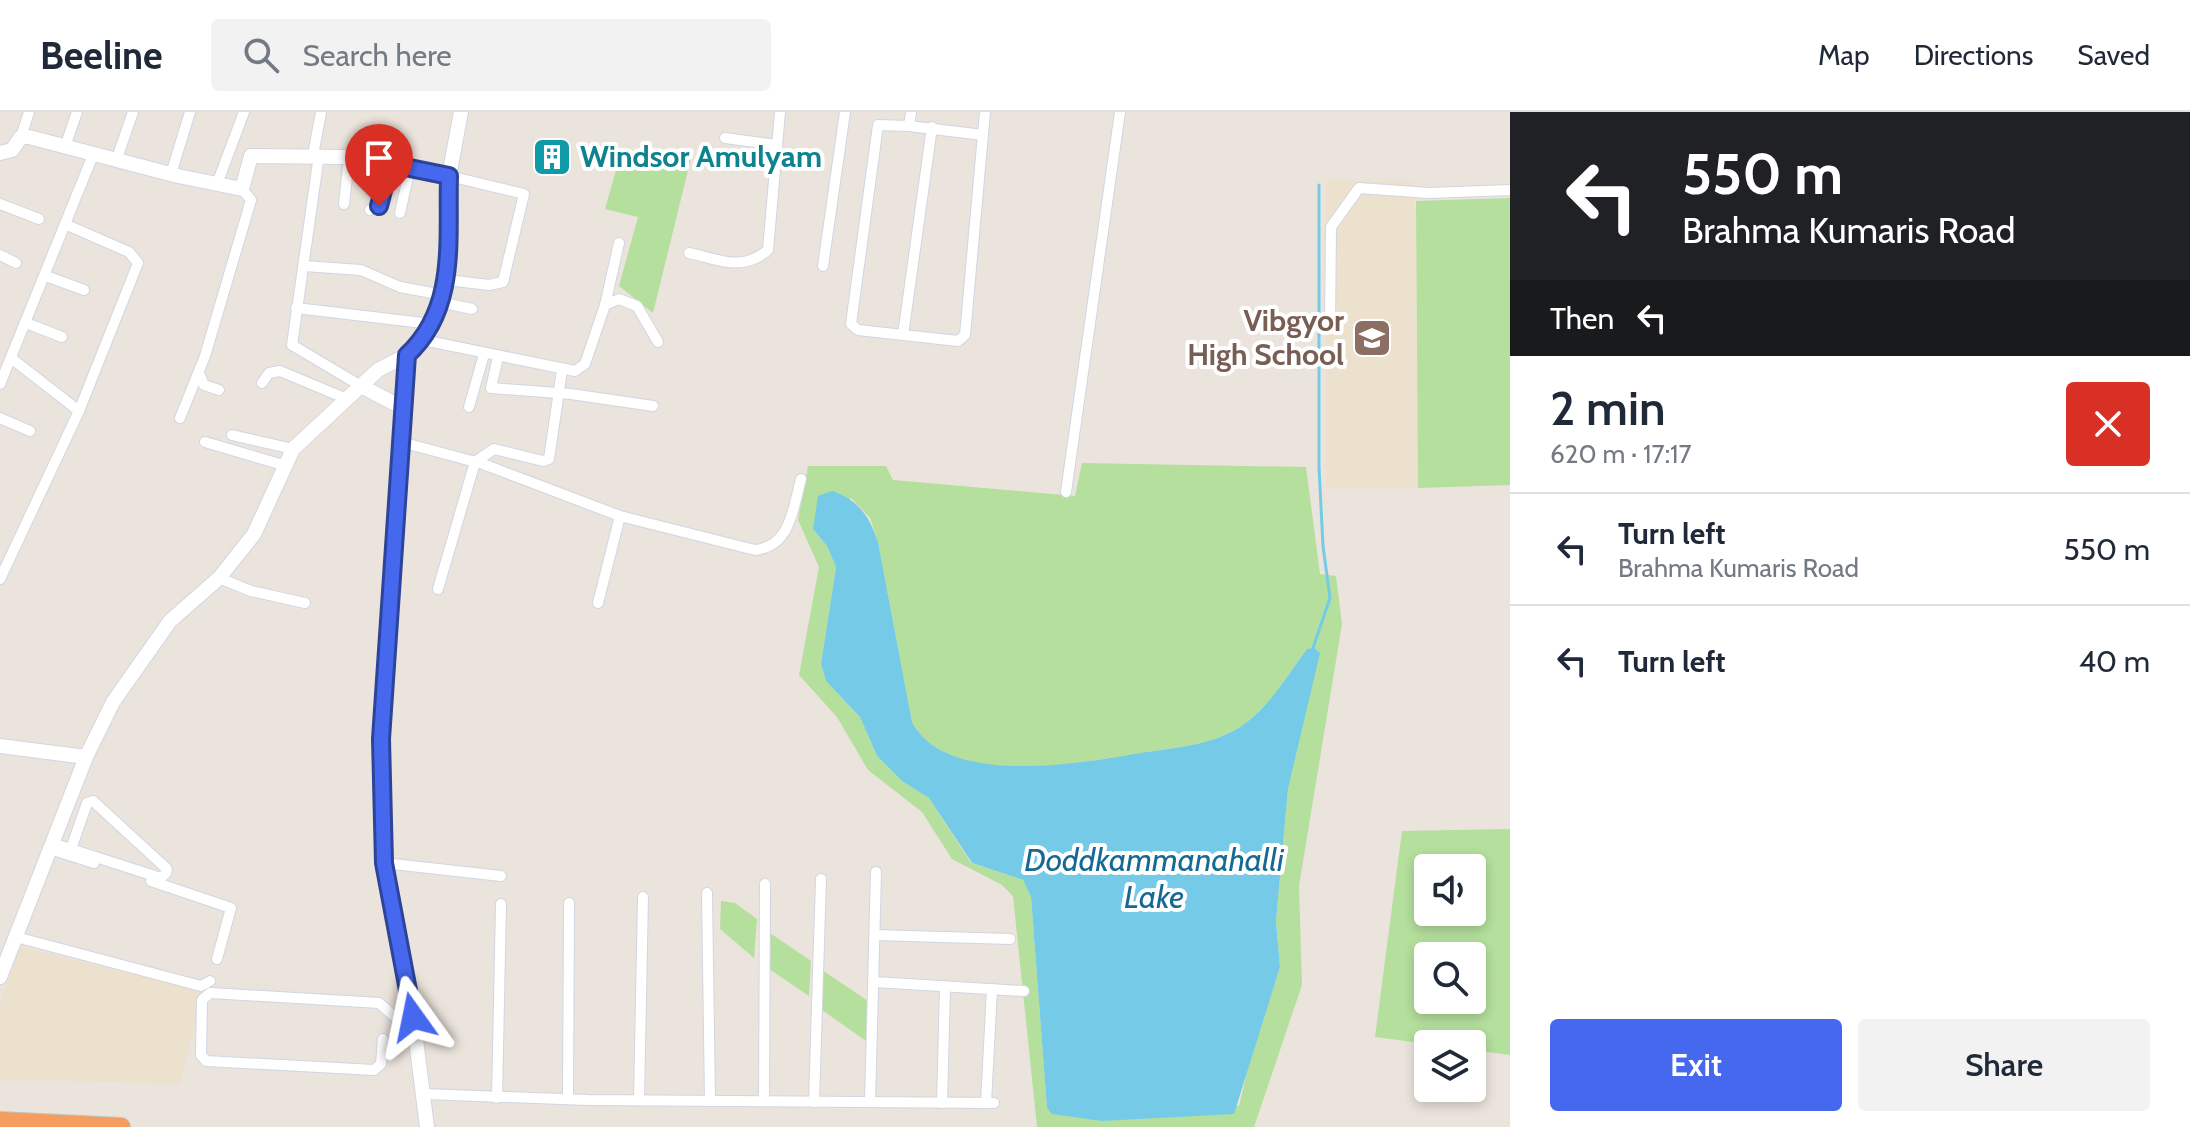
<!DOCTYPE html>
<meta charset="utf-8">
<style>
:root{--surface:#fff;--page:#f2f2f3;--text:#1f2937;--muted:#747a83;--line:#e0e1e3;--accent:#4568ef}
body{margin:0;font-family:Cabin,sans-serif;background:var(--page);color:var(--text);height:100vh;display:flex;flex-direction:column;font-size:30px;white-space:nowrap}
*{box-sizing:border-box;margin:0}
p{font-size:26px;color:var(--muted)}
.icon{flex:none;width:44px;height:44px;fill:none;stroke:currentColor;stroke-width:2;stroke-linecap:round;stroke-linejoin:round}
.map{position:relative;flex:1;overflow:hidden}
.side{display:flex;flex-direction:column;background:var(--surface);width:680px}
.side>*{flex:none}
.banner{background:#202124;color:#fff;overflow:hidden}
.controls{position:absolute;left:1414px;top:742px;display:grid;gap:16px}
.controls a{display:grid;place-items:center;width:72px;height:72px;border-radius:8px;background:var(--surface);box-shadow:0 4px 12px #0003;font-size:40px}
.pin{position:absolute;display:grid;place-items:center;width:68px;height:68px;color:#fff;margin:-82px -34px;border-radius:50% 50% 50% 0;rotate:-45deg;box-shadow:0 0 8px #0007}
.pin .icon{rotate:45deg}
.me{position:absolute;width:88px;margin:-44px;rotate:348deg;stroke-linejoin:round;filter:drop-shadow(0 0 6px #0008)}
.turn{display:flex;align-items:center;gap:28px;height:168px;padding:0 40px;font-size:36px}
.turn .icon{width:104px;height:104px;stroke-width:2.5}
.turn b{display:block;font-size:56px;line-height:68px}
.then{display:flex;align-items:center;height:76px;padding:0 40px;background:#0003;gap:16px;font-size:30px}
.round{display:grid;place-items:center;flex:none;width:84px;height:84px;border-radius:8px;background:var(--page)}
.summary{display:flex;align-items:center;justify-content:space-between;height:136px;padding:0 40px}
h1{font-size:48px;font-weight:600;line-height:60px}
.primary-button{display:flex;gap:16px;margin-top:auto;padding:16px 40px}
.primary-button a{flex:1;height:92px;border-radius:8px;background:var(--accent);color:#fff;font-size:32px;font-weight:600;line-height:92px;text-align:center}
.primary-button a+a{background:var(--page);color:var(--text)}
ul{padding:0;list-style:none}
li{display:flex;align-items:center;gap:24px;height:112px;padding:0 40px;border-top:2px solid var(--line)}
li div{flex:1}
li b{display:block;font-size:30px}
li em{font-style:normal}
header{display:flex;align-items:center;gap:48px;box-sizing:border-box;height:112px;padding:0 40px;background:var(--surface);border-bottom:2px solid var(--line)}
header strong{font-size:38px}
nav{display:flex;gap:44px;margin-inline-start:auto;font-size:28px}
.search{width:560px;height:72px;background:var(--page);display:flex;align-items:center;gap:20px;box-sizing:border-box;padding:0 28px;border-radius:8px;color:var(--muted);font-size:30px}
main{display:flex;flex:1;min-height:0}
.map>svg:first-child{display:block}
.education{fill:#ece1cd}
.green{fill:#b4df9c;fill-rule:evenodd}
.water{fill:#75cbe7}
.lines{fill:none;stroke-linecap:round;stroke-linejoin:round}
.stream{stroke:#75cbe7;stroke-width:3}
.street-casing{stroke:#d2d5e2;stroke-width:12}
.secondary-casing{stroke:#d2d5e2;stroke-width:16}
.highway-casing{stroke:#c3c3c3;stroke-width:20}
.street{stroke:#fff;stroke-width:10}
.secondary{stroke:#fff;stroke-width:14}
.highway{stroke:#f59d5e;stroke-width:18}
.route-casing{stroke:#2d449b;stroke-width:20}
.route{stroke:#4568ef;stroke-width:14}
.labels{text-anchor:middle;stroke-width:8;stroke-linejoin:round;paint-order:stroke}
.culture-label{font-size:30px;font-weight:bold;fill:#0d838f;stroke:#fff;text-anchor:start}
.education-label{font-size:30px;font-weight:bold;fill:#785e54;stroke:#fff;text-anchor:end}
.water-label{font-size:32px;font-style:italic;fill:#156992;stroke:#fff}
</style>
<header>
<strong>Beeline</strong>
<div class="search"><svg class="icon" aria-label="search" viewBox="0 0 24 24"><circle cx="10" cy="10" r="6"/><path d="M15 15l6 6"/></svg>Search here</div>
<nav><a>Map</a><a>Directions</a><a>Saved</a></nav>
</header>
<main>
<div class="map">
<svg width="1510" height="1015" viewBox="0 0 1510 1015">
<rect width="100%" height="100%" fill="#ebe4dc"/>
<g class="education">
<path d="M 1326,68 L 1415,69 L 1418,376 L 1326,376 Z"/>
<path d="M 21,835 L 202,879 L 181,972 L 0,967 L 0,891 Z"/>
</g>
<g class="green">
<path d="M 622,37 L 691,46 L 653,201 L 619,174 L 638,105 L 605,97 Z"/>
<path d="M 1510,86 L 1510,373 L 1418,376 L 1416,89 Z"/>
<path d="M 1082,351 L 1306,355 L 1320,462 L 1336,464 L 1342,512 L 1299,774 L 1302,873 L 1254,1015 L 1037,1015 L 1013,784 L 1002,773 L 952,747 L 922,700 L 868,658 L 837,605 L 799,563 L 819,455 L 798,408 L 808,354 L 886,354 L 893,368 L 1075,384 ZM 851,386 L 870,406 L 878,430 L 912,610 C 946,677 1081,651 1140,641 C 1172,636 1206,634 1235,618 C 1266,601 1286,565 1307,537 L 1319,541 L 1288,677 L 1276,809 L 1280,855 L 1252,939 L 1239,994 L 1047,996 L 1031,785 L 1023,768 L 971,751 L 929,686 L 902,669 L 877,644 L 860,605 L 826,569 L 821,552 L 836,455 L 827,434 L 813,417 Z"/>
<path d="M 1510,717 L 1510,943 L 1472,938 L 1472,932 L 1428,932 L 1375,925 L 1402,719 ZM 1428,756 L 1472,756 L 1472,800 L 1428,800 ZM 1428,844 L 1472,844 L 1472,888 L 1428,888 Z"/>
<path d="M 721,789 L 735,791 L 757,807 L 754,846 L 720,817 Z"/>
<path d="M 770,821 L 811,849 L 809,884 L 769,857 Z"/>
<path d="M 822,858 L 868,889 L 866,929 L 822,898 Z"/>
</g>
<path class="water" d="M 832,379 C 859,388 869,404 878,430 L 912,610 C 946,676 1082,651 1140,641 C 1172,636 1206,634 1235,618 C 1266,601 1286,565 1307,537 L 1314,536 L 1320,541 L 1288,677 L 1276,809 L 1280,855 L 1234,1002 L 1102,1009 L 1052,1002 L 1047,996 L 1031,785 L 1023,768 L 972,751 L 929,686 L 902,669 L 877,644 L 860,605 L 826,569 L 821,552 L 836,455 L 827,434 L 813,417 L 818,384 Z"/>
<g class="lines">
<path class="stream" d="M 1312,539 L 1330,486 L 1323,434 L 1319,355 L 1319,73"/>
<g class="street-casing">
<g id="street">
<path d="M 911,0 L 909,14 L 878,13 L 851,212 L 858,218 L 958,229 L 965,223 L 985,0"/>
<path d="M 909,14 L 983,23"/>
<path d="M 21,25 L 29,0"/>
<path d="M 725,26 L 777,33"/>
<path d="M 65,35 L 77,0"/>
<path d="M 313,43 L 321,0"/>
<path d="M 319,43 L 292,233 L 361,274"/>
<path d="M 116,49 L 133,0"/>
<path d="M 171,62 L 190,0"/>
<path d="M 217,72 L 244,0"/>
<path d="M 0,92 L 39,107"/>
<path d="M 344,92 L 349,46"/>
<path d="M 370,98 L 381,89 L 390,52"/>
<path d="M 400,101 L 410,56"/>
<path d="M 67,113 L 129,140 L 138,151 L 79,299"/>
<path d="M 689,141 C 720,148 742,160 768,138 L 780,0"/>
<path d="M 0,143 L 16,151"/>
<path d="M 304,154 L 361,158 L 400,175 L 443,183"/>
<path d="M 823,154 L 845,0"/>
<path d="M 46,164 L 84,178"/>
<path d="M 447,168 L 489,173 L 503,170 L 524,82 L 449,64"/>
<path d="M 440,190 L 472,197"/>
<path d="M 605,193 L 619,131"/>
<path d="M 296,196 L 432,212"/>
<path d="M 26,211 L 62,225"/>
<path d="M 1330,215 L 1331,115 L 1359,76 L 1429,81 L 1510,78"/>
<path d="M 903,223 L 932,15"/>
<path d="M 423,228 L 575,259 L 585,252 L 605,193 L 619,187 L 637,194 L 658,230"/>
<path d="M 498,245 L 491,276 L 571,282 L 653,294"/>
<path d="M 199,261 L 204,273 L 219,278"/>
<path d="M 262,271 L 269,261 L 280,259 L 347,287"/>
<path d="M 0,272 L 93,43"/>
<path d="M 469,295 L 484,242"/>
<path d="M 0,306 L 30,319"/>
<path d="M 180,306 L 205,244 L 251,88 L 242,77"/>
<path d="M 232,323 L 293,337"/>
<path d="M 205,330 L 283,353"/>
<path d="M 401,330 L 483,352 L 620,404 L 755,438 C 791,434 793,396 801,367"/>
<path d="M 1066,380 L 1120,0"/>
<path d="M 219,466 L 251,479 L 305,491"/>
<path d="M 0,467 L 79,299 L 11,246"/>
<path d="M 438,477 L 475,350 L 494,337 L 543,349 L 549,347 L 562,258"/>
<path d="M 598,491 L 620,404"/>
<path d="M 52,731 L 161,766 L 166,761 L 167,757 L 93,689 L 87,691 L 71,737"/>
<path d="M 50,737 L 94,751"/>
<path d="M 384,751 L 501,764"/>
<path d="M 151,769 L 231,796 L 217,847"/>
<path d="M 707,781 L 710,989"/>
<path d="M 875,823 L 1010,827"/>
<path d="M 16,825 L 201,874 L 210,869"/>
<path d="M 874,870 L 1024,879"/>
<path d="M 383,927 L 381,952 L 374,958 L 206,949 L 201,943 L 202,888 L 210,881 L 379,891 L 395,905 L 413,905"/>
<path d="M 425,982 L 588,988 L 994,991"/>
<path d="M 497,986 L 501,792"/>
<path d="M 568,987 L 569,791"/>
<path d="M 639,988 L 643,785"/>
<path d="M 764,989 L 765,772"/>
<path d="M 814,990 L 821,767"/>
<path d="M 870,990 L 876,760"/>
<path d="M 942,991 L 945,875"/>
<path d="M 986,991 L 992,877"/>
</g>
</g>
<g class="secondary-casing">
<g id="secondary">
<path d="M 0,41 L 12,38 L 21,25 L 29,25 L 178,64 L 242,77 L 251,44 L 344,45 L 449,64"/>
<path d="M 407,243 L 381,627 L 384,751 L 414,912 L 427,1015"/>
<path d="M 361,274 L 403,296"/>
<path d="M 0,634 L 86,645"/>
<path d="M 0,865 L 86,645 L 113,590 L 170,509 L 219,466 L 254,422 L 293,337 L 378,258 L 407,243 L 423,228 L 432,212 L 447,168 L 449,64 L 461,0"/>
</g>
</g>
<g class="highway-casing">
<path id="highway" d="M 0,1009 L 121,1015"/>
</g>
<use href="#street" class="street"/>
<use href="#secondary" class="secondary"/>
<use href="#highway" class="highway"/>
</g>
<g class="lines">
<g class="route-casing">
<path id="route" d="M 379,94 L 390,52 L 449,64 C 447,127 458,196 407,243 L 381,627 L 384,751 L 413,905"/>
</g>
<use href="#route" class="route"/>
</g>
<defs>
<g id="building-square" transform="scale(2)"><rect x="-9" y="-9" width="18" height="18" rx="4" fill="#0f9aa8" stroke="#fff"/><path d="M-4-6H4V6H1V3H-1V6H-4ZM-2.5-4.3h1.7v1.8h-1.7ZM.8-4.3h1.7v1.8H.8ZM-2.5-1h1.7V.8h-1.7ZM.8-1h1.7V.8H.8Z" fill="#fff"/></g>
<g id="school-square" transform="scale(2)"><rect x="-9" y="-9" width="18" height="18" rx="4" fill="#8d6e63" stroke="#fff"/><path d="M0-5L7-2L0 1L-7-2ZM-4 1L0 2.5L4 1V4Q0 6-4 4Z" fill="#fff"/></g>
</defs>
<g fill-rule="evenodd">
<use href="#building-square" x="552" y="45"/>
<use href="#school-square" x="1372" y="226"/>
</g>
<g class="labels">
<g class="culture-label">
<text x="580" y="55">Windsor Amulyam</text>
</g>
<g class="education-label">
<text x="1344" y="219">Vibgyor<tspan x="1344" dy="34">High School</tspan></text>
</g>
<g class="water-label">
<text x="1154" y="759">Doddkammanahalli<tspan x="1154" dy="37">Lake</tspan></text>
</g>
</g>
</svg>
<div class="controls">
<a><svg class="icon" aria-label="sound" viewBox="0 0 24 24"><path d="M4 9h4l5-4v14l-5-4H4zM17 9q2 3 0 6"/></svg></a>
<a><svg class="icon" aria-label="search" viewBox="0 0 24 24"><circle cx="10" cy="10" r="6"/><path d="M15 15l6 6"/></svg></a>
<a><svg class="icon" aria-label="layers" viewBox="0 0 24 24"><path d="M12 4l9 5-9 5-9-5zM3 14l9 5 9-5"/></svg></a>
</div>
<div class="pin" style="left:379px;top:94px;background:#d93025"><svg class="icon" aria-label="arrive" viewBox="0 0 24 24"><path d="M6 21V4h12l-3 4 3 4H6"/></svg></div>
<svg class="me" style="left:413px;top:905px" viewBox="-20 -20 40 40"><path d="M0-17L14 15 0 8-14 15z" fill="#4568ef" stroke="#fff" stroke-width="4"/></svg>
</div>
<section class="side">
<div class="banner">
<div class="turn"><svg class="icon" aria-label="left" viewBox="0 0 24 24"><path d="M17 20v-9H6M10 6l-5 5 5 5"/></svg><div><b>550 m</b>Brahma Kumaris Road</div></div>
<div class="then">Then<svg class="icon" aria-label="left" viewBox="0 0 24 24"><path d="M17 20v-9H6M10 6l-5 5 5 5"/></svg></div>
</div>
<div class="summary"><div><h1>2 min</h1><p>620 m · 17:17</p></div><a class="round" style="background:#d93025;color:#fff"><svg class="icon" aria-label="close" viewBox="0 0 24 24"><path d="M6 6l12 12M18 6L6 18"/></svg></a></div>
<ul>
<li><svg class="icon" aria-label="left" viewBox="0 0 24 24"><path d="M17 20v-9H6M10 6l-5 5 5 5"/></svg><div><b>Turn left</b><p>Brahma Kumaris Road</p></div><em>550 m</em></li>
<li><svg class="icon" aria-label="left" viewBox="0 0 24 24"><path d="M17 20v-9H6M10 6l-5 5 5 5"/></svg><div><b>Turn left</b></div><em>40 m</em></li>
</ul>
<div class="primary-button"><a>Exit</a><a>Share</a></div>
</section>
</main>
